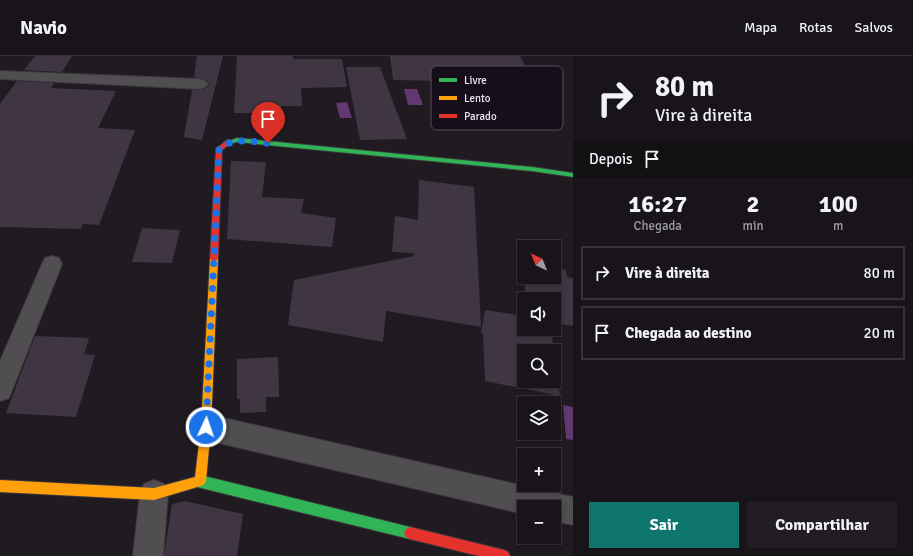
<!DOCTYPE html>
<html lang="pt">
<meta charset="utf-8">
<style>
:root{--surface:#181419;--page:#211d22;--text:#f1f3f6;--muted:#9f9ea2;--line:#363338;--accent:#0f766e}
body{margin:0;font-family:Signika,sans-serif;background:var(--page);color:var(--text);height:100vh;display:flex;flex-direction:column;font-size:15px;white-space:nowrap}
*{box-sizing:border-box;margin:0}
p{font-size:13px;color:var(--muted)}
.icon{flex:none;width:22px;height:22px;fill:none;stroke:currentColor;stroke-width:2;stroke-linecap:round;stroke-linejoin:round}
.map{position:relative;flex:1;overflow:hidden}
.side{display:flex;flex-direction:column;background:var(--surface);width:340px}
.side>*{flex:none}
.guide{background:#181419;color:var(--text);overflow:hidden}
.needle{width:26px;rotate:317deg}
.controls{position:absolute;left:517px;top:184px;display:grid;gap:8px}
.controls a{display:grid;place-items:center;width:44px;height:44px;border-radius:0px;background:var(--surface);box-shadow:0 2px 6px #0003,0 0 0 1px var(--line);font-size:20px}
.pin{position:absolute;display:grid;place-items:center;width:34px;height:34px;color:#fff;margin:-41px -17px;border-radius:50% 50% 50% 0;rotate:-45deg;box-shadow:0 0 4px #0007}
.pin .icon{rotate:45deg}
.me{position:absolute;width:44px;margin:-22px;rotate:3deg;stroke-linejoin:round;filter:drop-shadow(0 0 3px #0008)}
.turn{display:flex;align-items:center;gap:14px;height:84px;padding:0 16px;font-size:18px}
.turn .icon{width:52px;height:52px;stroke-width:2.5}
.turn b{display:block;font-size:28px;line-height:34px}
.then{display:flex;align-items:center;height:38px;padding:0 16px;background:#0003;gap:8px;font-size:15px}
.eta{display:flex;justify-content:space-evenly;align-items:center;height:68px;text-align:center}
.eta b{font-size:24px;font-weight:700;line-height:28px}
.cta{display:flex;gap:8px;margin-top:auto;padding:8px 16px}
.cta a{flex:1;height:46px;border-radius:0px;background:var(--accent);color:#fff;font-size:16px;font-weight:700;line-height:46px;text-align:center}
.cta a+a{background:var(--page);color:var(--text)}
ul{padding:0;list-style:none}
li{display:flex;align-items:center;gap:12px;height:54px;margin:0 8px 6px;padding:0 8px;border:2px solid var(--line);border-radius:0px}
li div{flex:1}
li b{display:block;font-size:15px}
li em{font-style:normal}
header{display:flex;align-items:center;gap:24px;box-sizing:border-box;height:56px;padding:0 20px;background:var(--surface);border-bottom:1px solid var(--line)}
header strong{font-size:19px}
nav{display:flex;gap:22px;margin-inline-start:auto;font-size:14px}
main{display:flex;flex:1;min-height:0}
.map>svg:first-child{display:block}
.water{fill:#613870}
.building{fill:#403643}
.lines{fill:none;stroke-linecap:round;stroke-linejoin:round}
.street-casing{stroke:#3c373d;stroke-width:2}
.fast-casing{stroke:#3c373d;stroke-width:2}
.slow-casing{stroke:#3c373d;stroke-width:2}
.jam-casing{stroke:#3c373d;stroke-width:2}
.street{fill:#504e51;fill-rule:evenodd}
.fast{fill:#30b455;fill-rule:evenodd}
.slow{fill:#ff9f0a;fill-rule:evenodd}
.jam{fill:#e5322d;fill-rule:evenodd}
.route{stroke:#1a73e8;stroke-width:7;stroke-dasharray:0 12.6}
.key{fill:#170e1b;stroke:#574f5b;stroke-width:1}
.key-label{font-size:11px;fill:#ede6ef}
</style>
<header>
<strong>Navio</strong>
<nav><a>Mapa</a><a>Rotas</a><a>Salvos</a></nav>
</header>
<main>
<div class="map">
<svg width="573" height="500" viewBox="0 0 573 500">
<rect width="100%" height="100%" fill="#201a21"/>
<g class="water">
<path d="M 404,33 L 417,33 L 423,49 L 408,49 Z"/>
<path d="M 347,46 L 352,62 L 340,62 L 336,47 Z"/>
<path d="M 563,349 L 573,351 L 573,384 L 566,383 Z"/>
</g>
<g class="building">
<path d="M 35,0 L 72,0 L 62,16 L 24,14 Z"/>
<path d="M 197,0 L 223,0 L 202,84 L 184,81 L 192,34 L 201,34 L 206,32 L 210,28 L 206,24 L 194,21 Z"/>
<path d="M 237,0 L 293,0 L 293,3 L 342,3 L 347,31 L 301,32 L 302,50 L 281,50 L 281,57 L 234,57 Z"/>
<path d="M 390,0 L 520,0 L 550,55 L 502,56 L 488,26 L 393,24 Z"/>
<path d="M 346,11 L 380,11 L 407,83 L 360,84 Z"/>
<path d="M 17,25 L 54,27 L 51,32 L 116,35 L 98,72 L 135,74 L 99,169 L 83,168 L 81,173 L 0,171 L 0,48 Z"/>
<path d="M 231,105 L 266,106 L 262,141 L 304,143 L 301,157 L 336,162 L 332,191 L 227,183 Z"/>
<path d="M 419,124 L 474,131 L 481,271 L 386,255 L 383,286 L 288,269 L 294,224 L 414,200 L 413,197 L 392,196 L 395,160 L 418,164 Z"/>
<path d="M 142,172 L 180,174 L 172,207 L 132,206 Z"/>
<path d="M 522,207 L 524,207 L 524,221 L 554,221 L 554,212 L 566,214 L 567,221 L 573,222 L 573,270 L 554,267 L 554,243 L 526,243 Z"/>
<path d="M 485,254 L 524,260 L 524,273 L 551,273 L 554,295 L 524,295 L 524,325 L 554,325 L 554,297 L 560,340 L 485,325 L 483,278 L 481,277 Z"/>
<path d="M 35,280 L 89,282 L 84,298 L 95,299 L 76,361 L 6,357 Z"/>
<path d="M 278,301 L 279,341 L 266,341 L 266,356 L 240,357 L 240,343 L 237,343 L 237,303 Z"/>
<path d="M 185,445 L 243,458 L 237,500 L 164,500 L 172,448 Z"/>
</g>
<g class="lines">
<g class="street-casing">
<g id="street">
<path d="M 0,15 L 200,23 L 205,25 L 208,28 L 205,31 L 200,33 L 0,23 Z"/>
<path d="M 52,200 L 59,202 L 62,208 L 9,342 L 0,345 L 0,305 L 42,208 L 45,202 Z"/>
<path d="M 206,358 L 573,441 L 573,469 L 554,465 L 554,451 L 524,451 L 524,458 L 206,384 L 197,380 L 193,371 L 197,362 Z"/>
<path d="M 154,424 L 164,428 L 168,438 L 163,500 L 133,500 L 140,438 L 144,428 Z"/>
</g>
</g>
<g class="fast-casing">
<g id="fast">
<path d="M 237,82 L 532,111 L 573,117 L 573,121 L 532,115 L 237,86 L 229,88 L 226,86 Z"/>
<path d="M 200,419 L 410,471 L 414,473 L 416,477 L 414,481 L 410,483 L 193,430 L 191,426 L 193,422 Z"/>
</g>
</g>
<g class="slow-casing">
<path id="slow" d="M 214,200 L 218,203 L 211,371 L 206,425 L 204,429 L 154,444 L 0,436 L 0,424 L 154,432 L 195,421 L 201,371 L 210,203 Z"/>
</g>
<g class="jam-casing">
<g id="jam">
<path d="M 227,84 L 231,84 L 232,86 L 222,94 L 218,203 L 214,206 L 210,203 L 216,93 Z"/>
<path d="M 410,471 L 504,494 L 508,496 L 510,500 L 479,500 L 410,483 L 406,481 L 404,477 L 406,473 Z"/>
</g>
</g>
<use href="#street" class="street"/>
<use href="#fast" class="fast"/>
<use href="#slow" class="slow"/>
<use href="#jam" class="jam"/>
</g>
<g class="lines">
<path class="route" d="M 206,371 L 219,94 C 232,80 251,86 268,87"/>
</g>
<rect x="431" y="10" width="132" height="64" rx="6" class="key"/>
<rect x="439" y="22" width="18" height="4" fill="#30b455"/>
<rect x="439" y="40" width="18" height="4" fill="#ff9f0a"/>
<rect x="439" y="58" width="18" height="4" fill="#e5322d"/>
<g class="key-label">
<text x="464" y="28">Livre</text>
<text x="464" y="46">Lento</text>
<text x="464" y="64">Parado</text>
</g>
</svg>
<div class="controls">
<a><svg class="needle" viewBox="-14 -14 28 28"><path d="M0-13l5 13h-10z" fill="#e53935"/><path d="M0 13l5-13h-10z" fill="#9f9ea2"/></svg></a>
<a><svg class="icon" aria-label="sound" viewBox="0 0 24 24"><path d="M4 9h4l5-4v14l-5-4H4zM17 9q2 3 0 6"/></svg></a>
<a><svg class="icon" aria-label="search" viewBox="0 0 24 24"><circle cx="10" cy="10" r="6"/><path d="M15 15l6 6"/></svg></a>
<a><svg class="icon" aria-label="layers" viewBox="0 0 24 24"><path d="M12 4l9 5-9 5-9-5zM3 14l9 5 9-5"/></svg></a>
<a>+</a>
<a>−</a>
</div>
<div class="pin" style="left:268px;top:87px;background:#d93025"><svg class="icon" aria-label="arrive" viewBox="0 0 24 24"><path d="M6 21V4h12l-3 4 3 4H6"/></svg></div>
<svg class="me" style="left:206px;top:371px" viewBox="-20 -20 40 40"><circle r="17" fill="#1a73e8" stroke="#fff" stroke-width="3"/><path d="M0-11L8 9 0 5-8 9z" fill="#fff"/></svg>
</div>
<section class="side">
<div class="guide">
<div class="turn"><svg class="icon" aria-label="right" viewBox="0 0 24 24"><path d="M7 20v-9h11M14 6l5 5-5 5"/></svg><div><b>80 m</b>Vire à direita</div></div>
<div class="then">Depois<svg class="icon" aria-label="arrive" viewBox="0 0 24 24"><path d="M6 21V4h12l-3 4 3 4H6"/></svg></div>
</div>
<div class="eta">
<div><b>16:27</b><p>Chegada</p></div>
<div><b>2</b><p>min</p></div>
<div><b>100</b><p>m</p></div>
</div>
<ul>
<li><svg class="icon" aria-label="right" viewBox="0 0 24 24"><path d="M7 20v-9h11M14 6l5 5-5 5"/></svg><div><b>Vire à direita</b></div><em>80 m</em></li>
<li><svg class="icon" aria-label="arrive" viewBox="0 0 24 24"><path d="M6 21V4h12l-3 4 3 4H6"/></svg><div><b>Chegada ao destino</b></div><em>20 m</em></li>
</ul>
<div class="cta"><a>Sair</a><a>Compartilhar</a></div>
</section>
</main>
